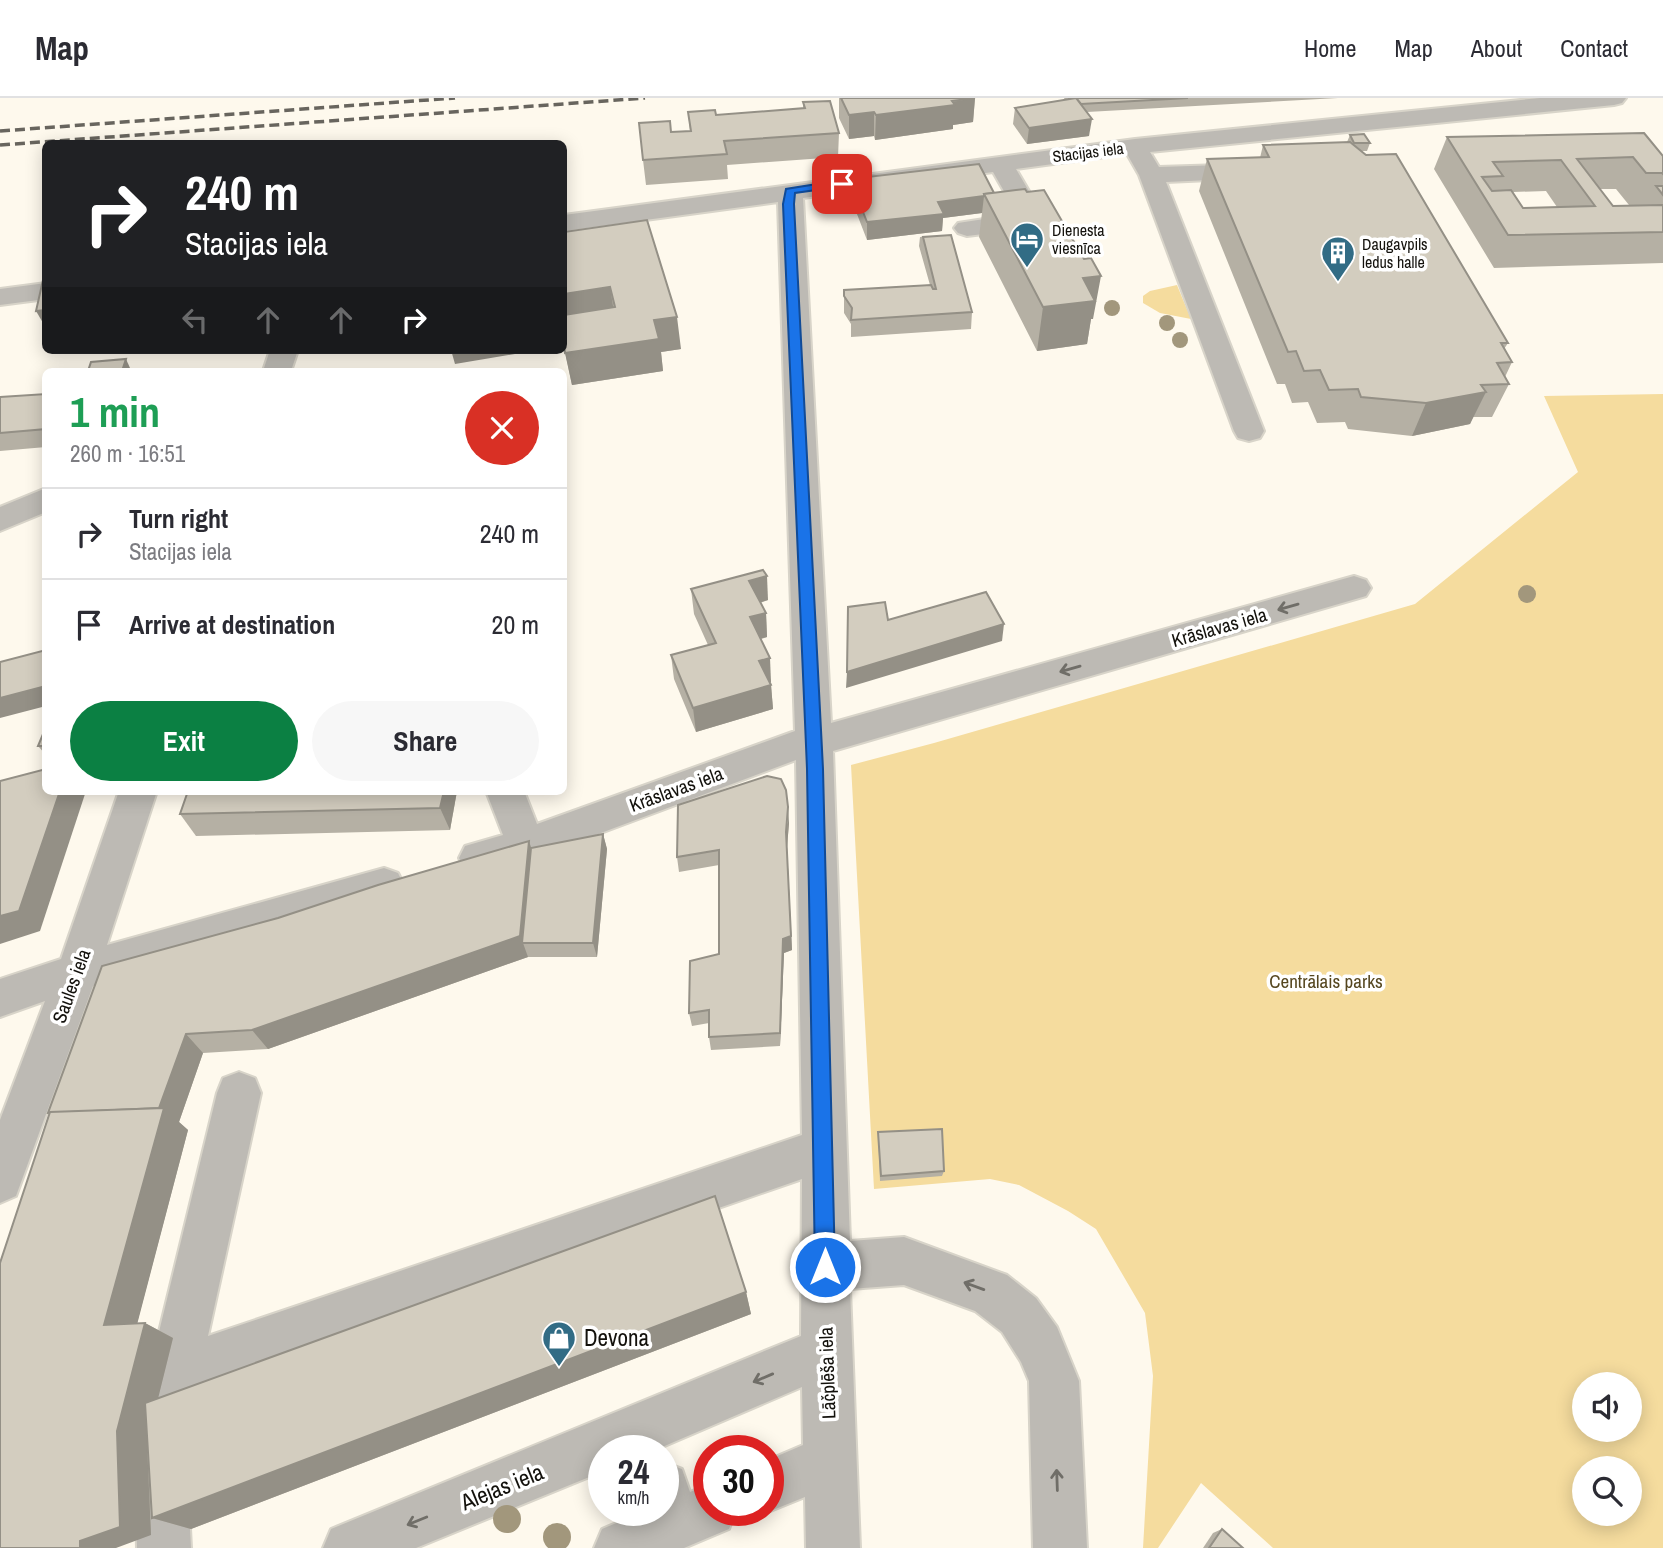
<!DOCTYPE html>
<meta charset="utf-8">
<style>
:root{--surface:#fff;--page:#f7f7f7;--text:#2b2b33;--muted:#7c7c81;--line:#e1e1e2;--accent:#0b8043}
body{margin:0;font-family:"Archivo Narrow",sans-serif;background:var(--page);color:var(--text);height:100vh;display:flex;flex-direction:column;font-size:26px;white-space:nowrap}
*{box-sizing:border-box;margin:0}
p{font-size:23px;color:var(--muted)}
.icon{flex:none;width:38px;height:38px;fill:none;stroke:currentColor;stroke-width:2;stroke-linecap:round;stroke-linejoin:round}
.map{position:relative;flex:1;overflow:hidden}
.side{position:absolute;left:42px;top:270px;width:525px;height:427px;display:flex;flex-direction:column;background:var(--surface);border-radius:10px;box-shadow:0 4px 18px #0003}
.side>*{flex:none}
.guide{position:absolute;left:42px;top:42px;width:525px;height:214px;border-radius:10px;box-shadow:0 4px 18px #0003;background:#202124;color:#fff;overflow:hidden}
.tools{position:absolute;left:1572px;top:1274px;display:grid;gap:14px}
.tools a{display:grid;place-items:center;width:70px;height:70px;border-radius:50%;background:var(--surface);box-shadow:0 4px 18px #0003;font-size:35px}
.speed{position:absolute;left:588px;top:1337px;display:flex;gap:14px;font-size:35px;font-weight:700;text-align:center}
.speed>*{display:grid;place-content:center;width:91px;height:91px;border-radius:50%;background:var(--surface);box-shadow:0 4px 18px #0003;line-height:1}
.speed small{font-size:18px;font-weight:400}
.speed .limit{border:10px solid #d22;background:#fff;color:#111}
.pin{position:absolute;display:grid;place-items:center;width:60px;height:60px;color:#fff;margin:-30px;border-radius:14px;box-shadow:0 4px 10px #0006}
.me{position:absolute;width:77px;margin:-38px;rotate:0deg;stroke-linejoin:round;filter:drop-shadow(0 0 5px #0008)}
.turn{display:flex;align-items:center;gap:24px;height:147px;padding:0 28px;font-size:32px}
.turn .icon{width:91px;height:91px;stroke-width:2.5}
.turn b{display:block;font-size:49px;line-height:60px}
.lanes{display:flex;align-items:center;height:66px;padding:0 28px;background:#0003;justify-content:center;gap:35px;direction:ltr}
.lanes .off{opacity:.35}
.round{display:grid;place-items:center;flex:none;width:74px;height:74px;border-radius:37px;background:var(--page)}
.summary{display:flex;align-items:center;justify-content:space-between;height:119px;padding:0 28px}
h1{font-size:42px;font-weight:700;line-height:52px;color:#1e9e55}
.button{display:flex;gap:14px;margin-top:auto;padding:14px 28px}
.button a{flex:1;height:80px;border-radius:42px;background:var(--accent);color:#fff;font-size:28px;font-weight:700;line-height:80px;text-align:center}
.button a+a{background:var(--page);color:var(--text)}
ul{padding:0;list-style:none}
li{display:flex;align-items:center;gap:21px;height:91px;padding:0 28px;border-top:2px solid var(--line)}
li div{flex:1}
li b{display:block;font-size:26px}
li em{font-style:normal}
header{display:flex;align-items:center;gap:42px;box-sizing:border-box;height:98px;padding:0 35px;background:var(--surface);border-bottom:2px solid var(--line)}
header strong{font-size:33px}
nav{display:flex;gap:38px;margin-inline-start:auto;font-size:24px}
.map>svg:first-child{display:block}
.green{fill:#f5dc9e;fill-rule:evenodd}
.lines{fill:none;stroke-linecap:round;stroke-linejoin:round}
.minor-casing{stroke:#d8d4c9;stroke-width:4}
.minor{fill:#bdbab4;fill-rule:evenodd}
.rail{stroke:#68655e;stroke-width:3.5;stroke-dasharray:10 5;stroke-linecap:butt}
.tree{fill:#a2977c}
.wall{fill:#b5b0a4;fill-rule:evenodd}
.shaded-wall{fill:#949086}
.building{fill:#d3cdbf;stroke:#949086;stroke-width:2;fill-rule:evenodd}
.oneway{stroke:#706e68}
.route{fill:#1a73e8;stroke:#114b97;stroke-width:2}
.labels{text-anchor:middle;stroke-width:7;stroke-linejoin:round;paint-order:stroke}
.far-street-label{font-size:16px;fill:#13110c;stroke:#fff}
.far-poi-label{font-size:16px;fill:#13110c;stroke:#fff;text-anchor:start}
.street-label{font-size:19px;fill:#13110c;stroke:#fff}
.park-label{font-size:19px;fill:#564720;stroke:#fff}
.near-poi-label{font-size:23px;fill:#13110c;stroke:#fff;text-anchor:start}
.near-street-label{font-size:23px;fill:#13110c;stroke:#fff}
</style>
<header>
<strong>Map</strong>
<nav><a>Home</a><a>Map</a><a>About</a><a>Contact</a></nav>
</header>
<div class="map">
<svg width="1663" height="1450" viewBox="0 0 1663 1450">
<rect width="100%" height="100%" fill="#fef9ed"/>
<g class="green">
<path d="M 1177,187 L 1191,221 L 1160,215 L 1143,205 L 1143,198 L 1150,193 Z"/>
<path d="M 1663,296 L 1663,1450 L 1273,1450 L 1201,1385 L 1158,1450 L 1143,1450 L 1153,1278 L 1145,1215 L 1096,1131 L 1068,1113 L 1019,1087 L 990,1081 L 874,1091 L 851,667 L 934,645 L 1415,506 L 1578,374 L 1544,298 ZM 1584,1286 L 1629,1286 L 1629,1332 L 1584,1332 ZM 1584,1370 L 1629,1370 L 1629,1416 L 1584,1416 Z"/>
</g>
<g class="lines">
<g class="minor-casing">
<g id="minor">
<path d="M 1540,0 L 1626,0 L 1622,5 L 1614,7 L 1150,54 L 1159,69 L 1254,66 L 1263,68 L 1266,73 L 1263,78 L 1254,80 L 1166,84 L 1264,333 L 1260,340 L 1249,343 L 1238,340 L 1234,333 L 1139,77 L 1127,56 L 1016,71 L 1046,122 L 1042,127 L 1033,130 L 967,138 L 958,135 L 954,130 L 958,125 L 1017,116 L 993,74 L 803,100 L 831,625 L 1354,478 L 1366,482 L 1371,490 L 1366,498 L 833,653 L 850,1143 L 904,1139 L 1007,1177 L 1036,1200 L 1057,1229 L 1079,1283 L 1087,1450 L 1033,1450 L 1029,1283 L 1021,1264 L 1002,1234 L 975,1213 L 904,1187 L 850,1191 L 860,1450 L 806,1450 L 805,1399 L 768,1414 L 763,1412 L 768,1412 L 768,1362 L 803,1347 L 802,1289 L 653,1353 L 604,1353 L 604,1373 L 416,1450 L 323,1450 L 331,1431 L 801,1238 L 802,1081 L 196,1292 L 188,1313 L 170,1320 L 152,1313 L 145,1295 L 149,1275 L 217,995 L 223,980 L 239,974 L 255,980 L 261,995 L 208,1238 L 802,1037 L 796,662 L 526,763 L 479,776 L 465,772 L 459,760 L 465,748 L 503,737 L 486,693 L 524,693 L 537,726 L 795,633 L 778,104 L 564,133 L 564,117 L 1135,41 Z"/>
<path d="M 46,185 L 46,201 L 0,207 L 0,191 Z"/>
<path d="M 270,252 L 298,252 L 291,273 L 263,273 Z"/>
<path d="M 46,390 L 46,414 L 0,433 L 0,409 Z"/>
<path d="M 119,693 L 157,693 L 107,847 L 384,770 L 398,775 L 404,787 L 398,799 L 384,804 L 93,888 L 16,1098 L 0,1105 L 0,1022 L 45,903 L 0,919 L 0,881 L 61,861 Z"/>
<path d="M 161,1346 L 179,1354 L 187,1372 L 191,1450 L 137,1450 L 135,1372 L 143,1354 Z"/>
<path d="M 663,1364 L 682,1371 L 690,1394 L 709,1386 L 709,1412 L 736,1412 L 729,1431 L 684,1450 L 594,1450 L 602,1431 L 640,1415 L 640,1412 L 663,1412 Z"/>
</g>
</g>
<use href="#minor" class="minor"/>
<g class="rail">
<path d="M 0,33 L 455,0"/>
<path d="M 0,47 L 645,0"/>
</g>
</g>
<g class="tree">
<circle cx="1112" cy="210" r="8"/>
<circle cx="1167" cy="225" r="8"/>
<circle cx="1180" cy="242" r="8"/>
<circle cx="1527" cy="496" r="9"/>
<circle cx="507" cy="1421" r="14"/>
<circle cx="557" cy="1439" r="14"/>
</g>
<g class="wall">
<path d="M 839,0 L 975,0 L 973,24 L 953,27 L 953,31 L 875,42 L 874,38 L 849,41 L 839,20 Z"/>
<path d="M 1064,0 L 1338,0 L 1087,14 L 1089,38 L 1027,46 L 1013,26 L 1015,10 L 1065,2 Z"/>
<path d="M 803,4 L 839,35 L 838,59 L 727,67 L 728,81 L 646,87 L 643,62 L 671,34 L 690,33 L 688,14 L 716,17 L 803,11 Z"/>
<path d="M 1350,37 L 1370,45 L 1367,53 L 1362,53 L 1508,245 L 1504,251 L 1512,264 L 1505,279 L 1509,286 L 1492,319 L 1473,319 L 1470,326 L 1412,338 L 1348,331 L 1345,324 L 1317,325 L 1308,304 L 1292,305 L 1285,286 L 1277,286 L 1199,93 L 1207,61 L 1260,60 L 1263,47 L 1347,44 Z"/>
<path d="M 1447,39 L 1663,58 L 1663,165 L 1494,170 L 1434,71 ZM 1600,91 L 1616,91 L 1629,107 L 1646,107 L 1613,108 ZM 1546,93 L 1557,109 L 1523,110 L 1513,94 Z"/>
<path d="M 850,81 L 994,95 L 1093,221 L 1091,221 L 1087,246 L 1037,253 L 979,139 L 982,115 L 943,120 L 942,133 L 867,142 L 850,98 Z"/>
<path d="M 564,134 L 681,251 L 661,254 L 663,273 L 572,287 L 564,249 Z"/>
<path d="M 949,137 L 972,214 L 971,231 L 851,239 L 851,226 L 844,215 L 844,192 L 930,187 L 919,148 L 920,139 Z"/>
<path d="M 46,296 L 46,349 L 0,353 L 0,299 Z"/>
<path d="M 691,491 L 768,502 L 760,505 L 766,515 L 767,539 L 761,541 L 771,584 L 770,584 L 771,587 L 773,611 L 696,634 L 674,581 L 671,557 L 708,547 L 694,516 Z"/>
<path d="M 46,629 L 46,657 L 38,648 Z"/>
<path d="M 457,693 L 450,732 L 196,738 L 180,716 Z"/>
<path d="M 789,725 L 787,749 L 792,852 L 784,855 L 780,948 L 711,952 L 709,939 L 709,925 L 692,928 L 689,915 L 719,856 L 719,767 L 679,774 L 677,759 Z"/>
<path d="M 603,736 L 607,751 L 597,859 L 528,859 L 268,951 L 203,955 L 179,1024 L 188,1032 L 137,1225 L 145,1225 L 173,1240 L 158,1300 L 746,1194 L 751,1216 L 191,1431 L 152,1420 L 148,1343 L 151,1437 L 0,1165 L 278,820 L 531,750 Z"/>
<path d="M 878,1034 L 944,1073 L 942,1078 L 880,1083 Z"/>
<path d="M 1222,1431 L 1243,1450 L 1203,1450 L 1213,1435 Z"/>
</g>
<g class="shaded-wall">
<path d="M 975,0 L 973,24 L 953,27 L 953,31 L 875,42 L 876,17 Z"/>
<path d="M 874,14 L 874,38 L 849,41 L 849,17 Z"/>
<path d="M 1092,21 L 1089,38 L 1027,46 L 1029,30 Z"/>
<path d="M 984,98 L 982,115 L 943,120 L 942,133 L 867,142 L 867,124 L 938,104 Z"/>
<path d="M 1101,178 L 1093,221 L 1091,221 L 1087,246 L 1037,253 L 1043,209 L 1083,180 Z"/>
<path d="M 610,189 L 615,221 L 564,229 L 564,196 Z"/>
<path d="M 46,212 L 46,230 L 36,213 Z"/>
<path d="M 677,219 L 681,251 L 661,254 L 663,273 L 572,287 L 565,255 L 654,222 Z"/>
<path d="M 451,252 L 514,252 L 515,256 L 455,266 Z"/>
<path d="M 126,261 L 130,270 L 129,273 L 122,273 Z"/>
<path d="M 1486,294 L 1470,326 L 1412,338 L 1426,305 Z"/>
<path d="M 767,478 L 768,502 L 751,507 L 749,483 Z"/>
<path d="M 766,515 L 767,539 L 752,543 L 750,519 Z"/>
<path d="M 1004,526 L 1002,543 L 846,590 L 847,574 Z"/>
<path d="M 770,560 L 771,584 L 761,586 L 759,563 Z"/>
<path d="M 771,587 L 773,611 L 696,634 L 693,610 Z"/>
<path d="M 46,588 L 46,608 L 0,620 L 0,600 Z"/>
<path d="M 60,693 L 86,693 L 40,833 L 0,846 L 0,818 Z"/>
<path d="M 444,693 L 457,693 L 450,732 L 440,710 Z"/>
<path d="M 788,709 L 789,725 L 787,749 L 792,852 L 784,855 L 780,948 L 780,935 Z"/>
<path d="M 603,736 L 607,751 L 597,859 L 593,845 Z"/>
<path d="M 529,743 L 536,765 L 523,845 L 528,859 L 268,951 L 252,932 Z"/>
<path d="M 186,936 L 203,955 L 179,1024 L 188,1032 L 133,1242 L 104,1227 L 157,1015 Z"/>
<path d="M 746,1194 L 751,1216 L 191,1431 L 152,1420 Z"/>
<path d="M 145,1225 L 173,1240 L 147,1345 L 151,1437 L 116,1450 L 80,1450 L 80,1443 L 117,1333 Z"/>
</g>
<g class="building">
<path d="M 841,0 L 975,0 L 952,3 L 955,7 L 876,17 L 874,14 L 849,17 Z"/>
<path d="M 1069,0 L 1188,0 L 1081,6 L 1076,0 L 1069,1 Z"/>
<path d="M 1076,0 L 1092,21 L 1029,30 L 1015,10 Z"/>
<path d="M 830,3 L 839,35 L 724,43 L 727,56 L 643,62 L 639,25 L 670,23 L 671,34 L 691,33 L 688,14 L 715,12 L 716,17 L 805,10 L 803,4 Z"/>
<path d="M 1644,35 L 1663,58 L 1663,76 L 1662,75 L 1646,75 L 1633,59 L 1577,61 L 1613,108 L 1663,107 L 1663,134 L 1508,137 L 1447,39 ZM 1561,62 L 1595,108 L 1523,110 L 1511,92 L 1492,93 L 1482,79 L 1503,78 L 1493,64 Z"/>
<path d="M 1364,36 L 1370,45 L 1354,45 L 1350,37 Z"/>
<path d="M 1350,44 L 1366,57 L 1396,56 L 1508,245 L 1501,245 L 1512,264 L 1497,265 L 1509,286 L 1481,287 L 1486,294 L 1426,305 L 1361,299 L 1358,291 L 1329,292 L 1320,272 L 1304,273 L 1296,253 L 1288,254 L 1207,61 L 1269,59 L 1263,47 Z"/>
<path d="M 979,66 L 994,95 L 984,96 L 984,98 L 938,104 L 944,116 L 867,124 L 850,81 Z"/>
<path d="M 1656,88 L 1663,88 L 1663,97 Z"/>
<path d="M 1025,91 L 1027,94 L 1044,92 L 1084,161 L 1091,160 L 1101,178 L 1083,180 L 1095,203 L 1043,209 L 984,96 Z"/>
<path d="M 647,122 L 677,219 L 654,222 L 659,241 L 565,255 L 564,246 L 564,217 L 615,209 L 610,189 L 564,196 L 564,134 Z"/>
<path d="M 951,137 L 972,214 L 851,222 L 852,210 L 844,198 L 844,192 L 931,187 L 933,191 L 936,191 L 923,139 Z"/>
<path d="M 46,181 L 46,212 L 36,213 L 43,182 Z"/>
<path d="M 126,261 L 122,273 L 88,273 L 91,264 Z"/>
<path d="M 46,296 L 46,331 L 0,335 L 0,299 Z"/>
<path d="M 763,472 L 767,478 L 749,483 L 766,515 L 750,519 L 770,560 L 759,563 L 771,587 L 693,610 L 671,557 L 716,545 L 691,491 Z"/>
<path d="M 986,494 L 1004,526 L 847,574 L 848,509 L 885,504 L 888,522 Z"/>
<path d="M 46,552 L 46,588 L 0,600 L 0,564 Z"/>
<path d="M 46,629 L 46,648 L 38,648 Z"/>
<path d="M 46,671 L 46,693 L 60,693 L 19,813 L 0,818 L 0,683 Z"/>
<path d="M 767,678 L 781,681 L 786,692 L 788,709 L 786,734 L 791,838 L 783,841 L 780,935 L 709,939 L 709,912 L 689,915 L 690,863 L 719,856 L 719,752 L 677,759 L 678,707 Z"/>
<path d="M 188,693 L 444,693 L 440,710 L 180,716 Z"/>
<path d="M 603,736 L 593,845 L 522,845 L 531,750 Z"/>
<path d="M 529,743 L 520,838 L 252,932 L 186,936 L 159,1010 L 48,1015 L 102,868 L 278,820 L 378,787 Z"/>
<path d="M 164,1010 L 104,1227 L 145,1225 L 117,1333 L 120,1429 L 80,1443 L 80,1450 L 0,1450 L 0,1165 L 50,1014 Z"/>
<path d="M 942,1031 L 944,1073 L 881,1078 L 878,1034 Z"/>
<path d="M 715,1098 L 746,1194 L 152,1420 L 145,1305 Z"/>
<path d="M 1222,1431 L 1243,1450 L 1209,1450 Z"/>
</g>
<defs><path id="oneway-shaft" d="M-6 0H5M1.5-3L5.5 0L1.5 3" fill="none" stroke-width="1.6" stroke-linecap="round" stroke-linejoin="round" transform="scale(1.75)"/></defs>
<g class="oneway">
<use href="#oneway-shaft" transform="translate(1288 509) rotate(164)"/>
<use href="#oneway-shaft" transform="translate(1070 571) rotate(164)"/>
<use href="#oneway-shaft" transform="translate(974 1188) rotate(-160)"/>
<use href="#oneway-shaft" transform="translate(763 1280) rotate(157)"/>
<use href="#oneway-shaft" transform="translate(1057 1382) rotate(-92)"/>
<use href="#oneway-shaft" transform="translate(417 1423) rotate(158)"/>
</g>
<path class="route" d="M 842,82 L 846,83 L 846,88 L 795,95 L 794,106 L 823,671 L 835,1169 L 832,1176 L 825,1179 L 818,1176 L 815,1169 L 807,671 L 783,106 L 786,91 Z"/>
<defs>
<g id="hotel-pin" transform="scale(1.75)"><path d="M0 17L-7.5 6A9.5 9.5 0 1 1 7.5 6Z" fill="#326c85" stroke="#fff"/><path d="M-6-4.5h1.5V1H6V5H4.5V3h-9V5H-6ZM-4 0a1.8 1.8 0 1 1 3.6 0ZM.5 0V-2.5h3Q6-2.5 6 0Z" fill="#fff"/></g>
<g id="building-pin" transform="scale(1.75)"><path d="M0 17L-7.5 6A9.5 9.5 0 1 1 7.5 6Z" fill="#326c85" stroke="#fff"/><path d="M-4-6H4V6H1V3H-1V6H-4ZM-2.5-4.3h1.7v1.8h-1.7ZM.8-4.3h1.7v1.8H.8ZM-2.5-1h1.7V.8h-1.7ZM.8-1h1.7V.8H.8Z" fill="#fff"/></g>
<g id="shop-pin" transform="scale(1.75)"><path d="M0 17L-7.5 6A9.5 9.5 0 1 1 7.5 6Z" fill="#326c85" stroke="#fff"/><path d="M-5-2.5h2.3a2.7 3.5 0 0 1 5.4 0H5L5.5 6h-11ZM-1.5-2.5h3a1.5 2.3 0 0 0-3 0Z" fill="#fff"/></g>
</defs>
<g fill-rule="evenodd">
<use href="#hotel-pin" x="1027" y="141"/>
<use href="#building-pin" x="1338" y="155"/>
<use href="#shop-pin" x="559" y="1240"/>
</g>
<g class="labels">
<g class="far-street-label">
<text transform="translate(1088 54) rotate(-7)" y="6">Stacijas iela</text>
</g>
<g class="far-poi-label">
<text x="1052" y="138">Dienesta<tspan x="1052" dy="18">viesnīca</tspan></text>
<text x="1362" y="152">Daugavpils<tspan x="1362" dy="18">ledus halle</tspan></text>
</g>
<g class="street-label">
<text transform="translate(1219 529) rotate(-16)" y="7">Krāslavas iela</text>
<text transform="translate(676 691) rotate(-20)" y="7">Krāslavas iela</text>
<text transform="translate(71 888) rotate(-70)" y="7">Saules iela</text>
<text transform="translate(827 1275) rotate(-92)" y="7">Lāčplēša iela</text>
</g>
<g class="park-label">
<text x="1326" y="890">Centrālais parks</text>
</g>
<g class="near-poi-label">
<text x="584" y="1248">Devona</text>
</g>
<g class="near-street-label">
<text transform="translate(502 1389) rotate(-22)" y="8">Alejas iela</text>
</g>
</g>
</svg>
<div class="tools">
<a><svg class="icon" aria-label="sound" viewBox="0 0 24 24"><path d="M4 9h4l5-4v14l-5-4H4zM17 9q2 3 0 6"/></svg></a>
<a><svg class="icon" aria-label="search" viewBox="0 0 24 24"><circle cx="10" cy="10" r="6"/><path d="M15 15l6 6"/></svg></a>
</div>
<div class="speed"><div>24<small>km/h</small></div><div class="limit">30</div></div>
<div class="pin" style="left:842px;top:86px;background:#d93025"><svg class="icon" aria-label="arrive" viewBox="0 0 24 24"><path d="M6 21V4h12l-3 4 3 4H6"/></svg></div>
<svg class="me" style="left:825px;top:1169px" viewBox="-20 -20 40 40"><circle r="17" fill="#1a73e8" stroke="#fff" stroke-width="3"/><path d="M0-11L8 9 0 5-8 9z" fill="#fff"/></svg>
<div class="guide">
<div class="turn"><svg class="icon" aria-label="right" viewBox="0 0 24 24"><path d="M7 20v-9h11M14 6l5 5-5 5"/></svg><div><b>240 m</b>Stacijas iela</div></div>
<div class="lanes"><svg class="icon off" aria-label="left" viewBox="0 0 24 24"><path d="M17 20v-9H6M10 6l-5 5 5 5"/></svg><svg class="icon off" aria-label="ahead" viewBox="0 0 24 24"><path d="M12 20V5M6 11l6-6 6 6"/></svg><svg class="icon off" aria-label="ahead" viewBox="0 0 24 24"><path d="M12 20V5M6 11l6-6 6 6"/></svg><svg class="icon" aria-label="right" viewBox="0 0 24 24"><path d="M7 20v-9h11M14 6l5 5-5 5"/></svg></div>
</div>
<section class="side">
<div class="summary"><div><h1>1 min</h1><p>260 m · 16:51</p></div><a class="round" style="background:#d93025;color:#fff"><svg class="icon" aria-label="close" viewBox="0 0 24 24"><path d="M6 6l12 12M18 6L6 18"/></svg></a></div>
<ul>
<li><svg class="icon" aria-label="right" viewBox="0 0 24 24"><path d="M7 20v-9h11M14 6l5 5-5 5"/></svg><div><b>Turn right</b><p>Stacijas iela</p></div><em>240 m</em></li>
<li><svg class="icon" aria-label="arrive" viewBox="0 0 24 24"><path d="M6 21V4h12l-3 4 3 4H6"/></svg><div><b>Arrive at destination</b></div><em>20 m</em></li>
</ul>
<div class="button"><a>Exit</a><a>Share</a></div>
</section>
</div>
